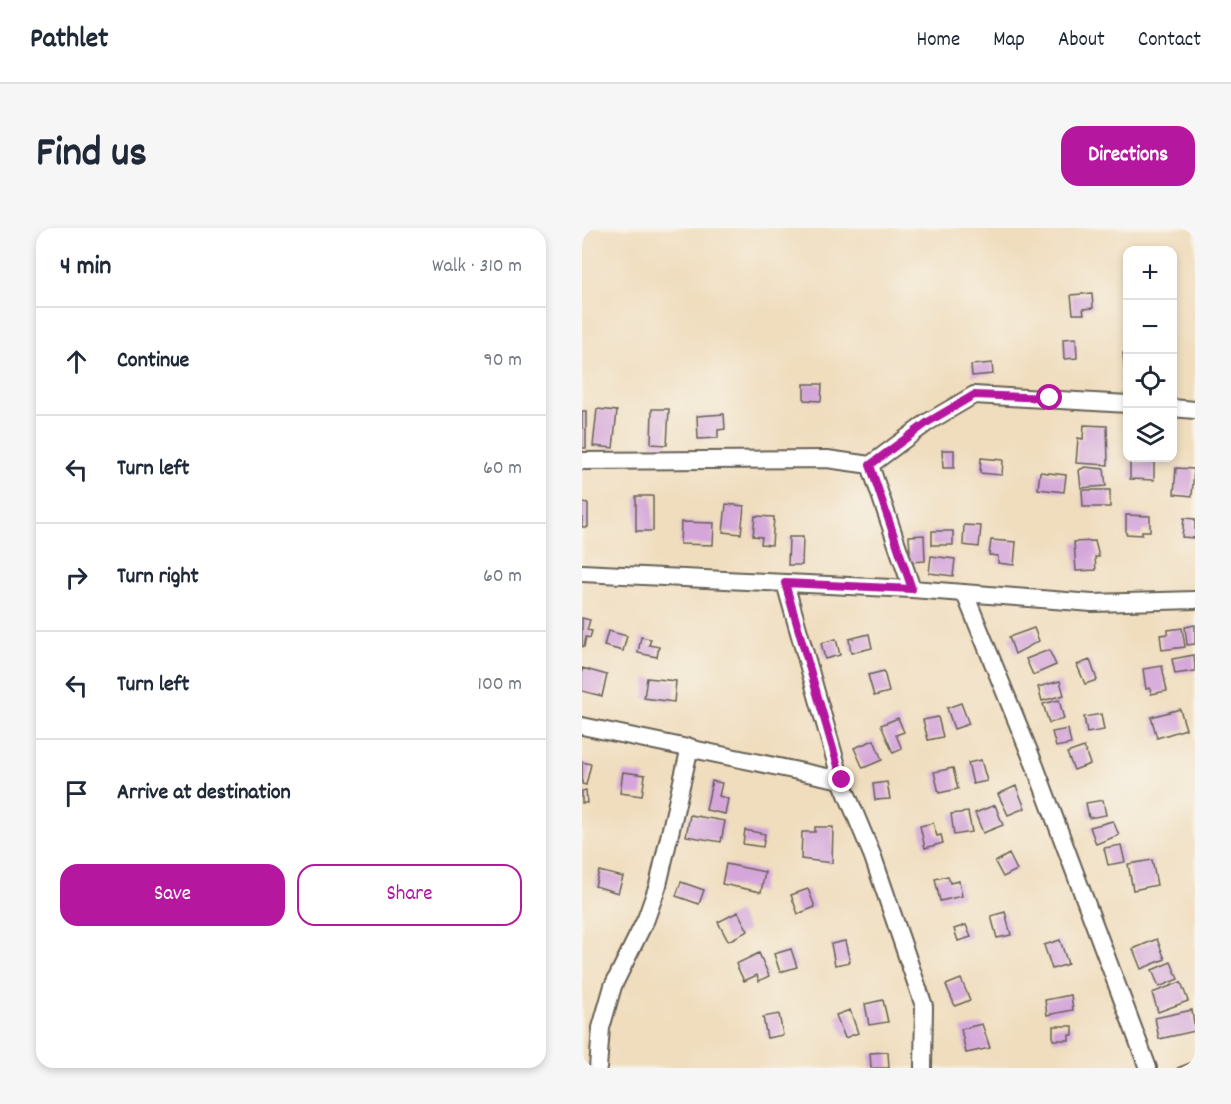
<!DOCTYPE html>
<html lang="en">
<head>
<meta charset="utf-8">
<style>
	:root { --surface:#fff; --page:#f6f6f7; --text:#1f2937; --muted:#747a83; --line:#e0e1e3; --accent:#b5179e }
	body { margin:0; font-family:Dekko,sans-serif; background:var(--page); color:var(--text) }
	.controls { position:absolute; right:18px; top:18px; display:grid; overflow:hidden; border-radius:12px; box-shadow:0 3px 9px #0003 }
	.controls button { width:54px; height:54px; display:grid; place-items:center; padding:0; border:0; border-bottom:2px solid var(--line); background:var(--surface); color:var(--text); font:30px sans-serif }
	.stop { position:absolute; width:18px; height:18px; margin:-14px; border:4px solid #b5179e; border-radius:50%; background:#fff }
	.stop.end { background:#b5179e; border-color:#fff; box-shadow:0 2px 6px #0008 }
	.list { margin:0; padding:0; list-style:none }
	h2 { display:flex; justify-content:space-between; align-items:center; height:78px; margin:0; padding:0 24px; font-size:26px }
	h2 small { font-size:20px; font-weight:400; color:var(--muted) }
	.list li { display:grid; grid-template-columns:39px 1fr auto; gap:18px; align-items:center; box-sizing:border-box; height:108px; padding:0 24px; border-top:2px solid var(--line) }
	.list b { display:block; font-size:22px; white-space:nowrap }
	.list em { font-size:20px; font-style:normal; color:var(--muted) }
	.actions { display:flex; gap:12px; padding:18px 24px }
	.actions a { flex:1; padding:14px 0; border:2px solid var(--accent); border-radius:18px; text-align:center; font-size:21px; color:var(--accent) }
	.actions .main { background:var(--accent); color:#fff }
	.icon { flex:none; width:33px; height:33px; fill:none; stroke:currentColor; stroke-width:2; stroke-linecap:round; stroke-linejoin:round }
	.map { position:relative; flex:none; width:613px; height:840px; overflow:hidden; border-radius:18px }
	header { display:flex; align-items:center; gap:36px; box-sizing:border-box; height:84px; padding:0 30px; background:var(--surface); border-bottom:2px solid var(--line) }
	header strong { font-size:28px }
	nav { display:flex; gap:33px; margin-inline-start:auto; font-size:21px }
	.intro { display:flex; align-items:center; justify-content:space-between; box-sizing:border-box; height:144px; padding:0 36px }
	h1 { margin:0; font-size:42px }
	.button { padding:15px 27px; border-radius:18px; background:var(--accent); color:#fff; font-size:21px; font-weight:700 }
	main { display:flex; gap:36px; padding:0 36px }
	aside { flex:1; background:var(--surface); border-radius:18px; box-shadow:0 3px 9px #0003 }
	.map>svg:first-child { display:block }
	.building { fill:#d4a6da }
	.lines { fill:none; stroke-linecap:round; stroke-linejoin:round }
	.street-casing { stroke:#666055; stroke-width:20 }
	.street { stroke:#fff; stroke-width:16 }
	.route { stroke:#b5179e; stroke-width:8 }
</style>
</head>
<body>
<header>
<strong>Pathlet</strong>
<nav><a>Home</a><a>Map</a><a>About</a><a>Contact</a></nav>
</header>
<div class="intro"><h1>Find us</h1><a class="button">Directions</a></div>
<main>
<aside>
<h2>4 min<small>Walk · 310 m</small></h2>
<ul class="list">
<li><svg class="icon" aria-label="ahead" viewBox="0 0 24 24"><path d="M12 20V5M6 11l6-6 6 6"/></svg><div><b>Continue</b></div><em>90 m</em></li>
<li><svg class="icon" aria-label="left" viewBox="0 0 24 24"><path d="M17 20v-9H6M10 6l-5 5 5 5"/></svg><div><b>Turn left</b></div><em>60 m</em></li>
<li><svg class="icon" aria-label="right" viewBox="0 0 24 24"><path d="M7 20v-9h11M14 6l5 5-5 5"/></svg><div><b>Turn right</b></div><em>60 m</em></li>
<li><svg class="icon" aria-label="left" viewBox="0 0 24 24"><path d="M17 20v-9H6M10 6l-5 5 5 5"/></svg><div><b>Turn left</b></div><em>100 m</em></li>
<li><svg class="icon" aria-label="arrive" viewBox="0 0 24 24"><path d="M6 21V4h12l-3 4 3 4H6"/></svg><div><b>Arrive at destination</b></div></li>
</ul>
<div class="actions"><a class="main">Save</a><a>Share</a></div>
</aside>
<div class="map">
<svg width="613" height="840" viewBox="0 0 613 840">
	<rect width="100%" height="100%" fill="#f7f3e8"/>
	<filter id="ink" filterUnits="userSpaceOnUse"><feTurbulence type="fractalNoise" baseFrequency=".0167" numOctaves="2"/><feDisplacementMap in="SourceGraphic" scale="12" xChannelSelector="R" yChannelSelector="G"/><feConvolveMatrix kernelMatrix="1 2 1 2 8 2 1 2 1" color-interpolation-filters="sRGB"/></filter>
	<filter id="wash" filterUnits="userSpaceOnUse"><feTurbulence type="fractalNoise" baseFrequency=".008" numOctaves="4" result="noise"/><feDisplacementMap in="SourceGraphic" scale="24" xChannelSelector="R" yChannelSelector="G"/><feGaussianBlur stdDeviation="1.35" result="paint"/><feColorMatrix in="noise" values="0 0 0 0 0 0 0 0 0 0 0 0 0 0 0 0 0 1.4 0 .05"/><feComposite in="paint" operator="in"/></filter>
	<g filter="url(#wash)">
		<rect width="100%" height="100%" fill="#f0ddbe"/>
		<g id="blocks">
			<path class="building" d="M510,65L511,80L501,81L502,86H491L489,67Z
				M494,110L495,130L482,131L481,111Z
				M541,125H546V157L544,158Z
				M410,135L411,146L390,148L389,137Z
				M222,156H240L239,173L222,172Z
				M15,181L35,183L31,220L11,218Z
				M70,181H87L85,217L69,216Z
				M0,183H4V220H0Z
				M142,186L143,201L136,202V210L116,211L115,188Z
				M502,197L525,198L526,237L494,235L496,210L501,211Z
				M360,222H372V240H361Z
				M399,230L421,232L420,247L398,245Z
				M548,234H572V252L548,251Z
				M503,239L522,241L524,258L499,260L497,242Z
				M594,240L612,241L610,268L592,266Z
				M458,244L484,247L482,264L456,261Z
				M500,262H528V279H501Z
				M54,268H71V303H54Z
				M0,275L6,276V299H0Z
				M144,276L162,278L159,306L141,304Z
				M544,287L568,288V303H560V307L544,306Z
				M173,288L192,289L190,317L179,316L180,309L171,308Z
				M602,290L613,291V310L600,309Z
				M99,294L132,295L131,317L98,316Z
				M382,297L399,298L397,319L381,317Z
				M350,303H371V317H350Z
				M342,307L343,333L325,334V325L328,324L327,308Z
				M207,309H221L220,337H206Z
				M409,312L434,314L432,337L416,335V328L407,327Z
				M513,313L517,329H513L514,342L494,343L492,314Z
				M349,328L373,331L371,348L347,345Z
				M0,390L8,392L5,402L10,403L8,410L4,409L2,419L0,418Z
				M613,397V416L605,417L603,399Z
				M452,400L457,413L433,426L427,409Z
				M600,400L603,419L580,422L578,407L586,406V402Z
				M26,403L45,408L41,423L22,418Z
				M287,406L290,420L269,425L267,411Z
				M59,409L69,411L67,417L77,419L75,429L56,425Z
				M254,411L258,427L243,431L239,415Z
				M467,422L474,437L451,447L444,431Z
				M612,427L613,443L593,446L590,431Z
				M508,432L515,452L503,456L495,437Z
				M580,438L585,463L569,466L568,460L564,461L561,441Z
				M0,440L25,447L20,468L0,463Z
				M302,443L307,464L292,468L286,447Z
				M65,450L94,453L92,474L62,470Z
				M478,453L482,467L460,473L456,459Z
				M477,472L482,491L467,495L461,476Z
				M379,475L387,496L372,501L365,480Z
				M598,481L604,501L575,510L569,489Z
				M519,486L522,502L505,505L502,489Z
				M356,489L361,509L346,512L341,492Z
				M316,490L322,504L314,507L320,521L311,525L299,497Z
				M486,501L489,516L474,519L470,504Z
				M292,512L300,532L281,540L272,520Z
				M502,519L508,536L492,542L485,525Z
				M399,532L405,553L391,556L386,535Z
				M0,534L9,536L4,557L0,556Z
				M371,540L376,561L357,565L352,544Z
				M41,544L63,547L60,568L38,565Z
				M130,553L140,555L137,568L146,571L143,586L124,582Z
				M305,554L308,571L293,572L291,556Z
				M434,558L443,580L426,587L416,566Z
				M4,562L5,575H0V563Z
				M521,572L524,587L507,590L504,575Z
				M413,577L421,597L401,605L393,585Z
				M386,584L390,604L372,607L369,586Z
				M108,587L143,593L139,614L104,608Z
				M531,593L537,607L514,616L508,599Z
				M351,595L355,608L359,607L361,615L343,620L338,598Z
				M233,599H251L250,635L219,631L220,604H233Z
				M163,602L183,606L181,619L161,616Z
				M539,617L543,634L526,637L522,620Z
				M427,626L435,642L421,649L413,634Z
				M570,632L575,657L551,662L546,636Z
				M144,636L183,644L179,664L140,656Z
				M17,643L41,649L36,665L13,658Z
				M366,648L368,655L377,653L380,668L358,673L353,651Z
				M99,654L122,662L117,676L94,668Z
				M226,661L233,679L216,686L209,667Z
				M156,684L166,703L146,713L136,694Z
				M423,684L429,707L415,710L409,688Z
				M384,697L389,709L376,713L372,701Z
				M575,711L583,731L559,741L551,721Z
				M478,712L486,736L470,741L462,717Z
				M263,713L268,734L253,737L249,716Z
				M209,721L215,739L198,744L192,726Z
				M177,725L187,748L177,753L175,747L162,753L154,736Z
				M589,734L596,751L577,759L570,742Z
				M379,751L388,772L373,778L364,757Z
				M599,754L606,773L576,784L570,765Z
				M489,767L491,782L465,787L463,772Z
				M301,772L306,794L287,797L283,776Z
				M268,782L276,805L263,810L254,787Z
				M610,782L613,803L577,811L573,790Z
				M197,786L201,807L185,810L181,789Z
				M400,796L408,820L384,825L379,801Z
				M471,798H491V807H487V812H471Z
				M306,824L307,840H289L288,825Z
				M613,833V840H595Z"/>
		</g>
	</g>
	<g filter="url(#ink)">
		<use href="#blocks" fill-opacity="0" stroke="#666055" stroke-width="1.5"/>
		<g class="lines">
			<g class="street-casing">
				<path id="street" d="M590,180L613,182
					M0,233L245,231L288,237
					M0,345L330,361L510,375L613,372
					M203,355L259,552L291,629L342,778L341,840
					M330,361L288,237L346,194L392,167L546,176
					M383,366L453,538L566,840
					M0,498L259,552
					M16,840L19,800L31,758L64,691L76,657L108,519"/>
			</g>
			<use href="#street" class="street"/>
		</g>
	</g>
	<g class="lines" filter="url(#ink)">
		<path class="route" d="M260,552L203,355L330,361L288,237L346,194L392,167L468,170"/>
	</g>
</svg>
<div class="controls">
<button>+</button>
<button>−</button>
<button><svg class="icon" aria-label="locate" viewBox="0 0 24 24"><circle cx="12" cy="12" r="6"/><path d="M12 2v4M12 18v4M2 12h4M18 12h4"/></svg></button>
<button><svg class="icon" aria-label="layers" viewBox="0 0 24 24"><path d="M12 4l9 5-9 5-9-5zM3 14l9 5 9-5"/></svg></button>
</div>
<div class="stop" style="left:468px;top:170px"></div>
<div class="stop end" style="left:260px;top:552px"></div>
</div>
</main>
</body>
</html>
